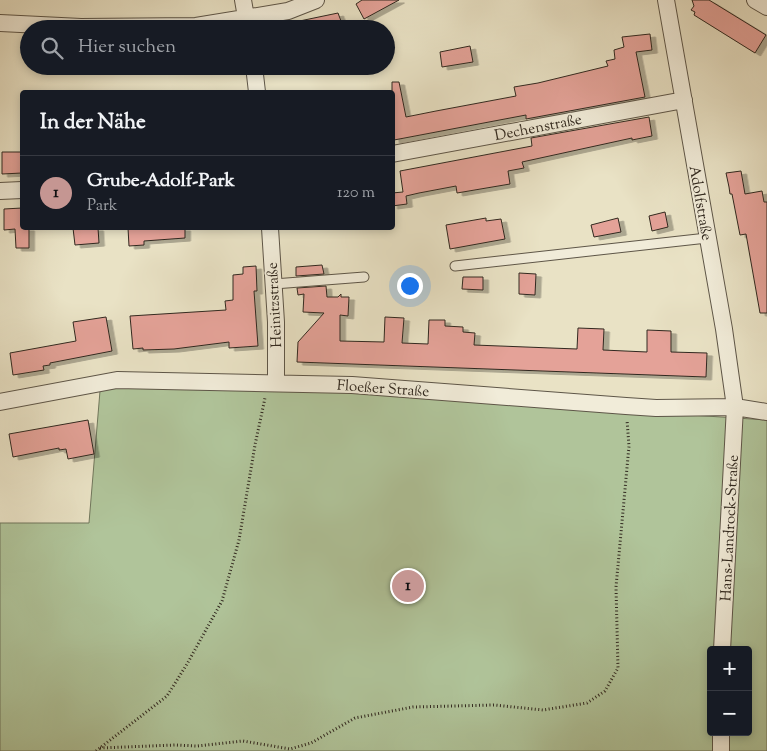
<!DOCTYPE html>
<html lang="de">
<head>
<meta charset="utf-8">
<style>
	:root { --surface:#171b24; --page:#242831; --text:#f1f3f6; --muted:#9ea1a6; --line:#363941; --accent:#c59692 }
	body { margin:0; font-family:"Sorts Mill Goudy",serif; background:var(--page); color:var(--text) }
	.controls { position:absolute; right:15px; bottom:15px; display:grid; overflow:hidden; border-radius:5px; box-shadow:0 2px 8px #0003 }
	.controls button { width:45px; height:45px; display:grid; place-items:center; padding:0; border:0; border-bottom:1px solid var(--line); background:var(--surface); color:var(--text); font:25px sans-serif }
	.you { position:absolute; left:409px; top:285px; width:18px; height:18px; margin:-12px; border:4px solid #fff; border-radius:50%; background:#1a73e8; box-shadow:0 0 0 8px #1a73e833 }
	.badge { display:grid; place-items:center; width:32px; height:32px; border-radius:50%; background:var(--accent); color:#111; font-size:16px; font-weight:700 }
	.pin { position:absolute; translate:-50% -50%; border:2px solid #fff; box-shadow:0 1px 5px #0006 }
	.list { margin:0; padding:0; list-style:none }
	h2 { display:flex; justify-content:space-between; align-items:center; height:65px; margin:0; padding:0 20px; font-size:21px }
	h2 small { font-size:16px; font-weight:400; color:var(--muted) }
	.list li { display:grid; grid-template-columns:32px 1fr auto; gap:15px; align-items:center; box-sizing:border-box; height:75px; padding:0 20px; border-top:1px solid var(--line) }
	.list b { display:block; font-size:19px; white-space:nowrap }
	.list p { margin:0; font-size:16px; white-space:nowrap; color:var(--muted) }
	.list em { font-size:16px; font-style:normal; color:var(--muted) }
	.icon { flex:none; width:28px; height:28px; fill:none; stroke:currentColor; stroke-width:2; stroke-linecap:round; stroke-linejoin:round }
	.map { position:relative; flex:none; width:767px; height:751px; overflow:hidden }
	.search { position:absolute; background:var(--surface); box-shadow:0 2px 8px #0003; left:20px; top:20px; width:375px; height:55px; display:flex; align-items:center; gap:12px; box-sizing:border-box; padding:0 18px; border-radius:28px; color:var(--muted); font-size:19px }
	.panel { position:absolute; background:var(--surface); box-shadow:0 2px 8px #0003; left:20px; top:90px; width:375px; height:140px; border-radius:5px }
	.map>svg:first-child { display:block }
	.green { fill:#b0c49a; stroke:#70765c; fill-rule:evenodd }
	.building { fill:#e4a298; stroke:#30281f; filter:url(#shadow) }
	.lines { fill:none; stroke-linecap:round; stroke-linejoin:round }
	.service-casing { stroke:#5e5648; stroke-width:11 }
	.minor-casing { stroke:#5e5648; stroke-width:18 }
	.path { stroke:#30281f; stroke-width:3; stroke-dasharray:1 2.5; stroke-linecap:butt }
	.service { stroke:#f1ecd9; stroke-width:9 }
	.minor { stroke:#f1ecd9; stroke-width:16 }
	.labels { text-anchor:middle; stroke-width:4; stroke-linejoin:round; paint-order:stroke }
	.street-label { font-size:15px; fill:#30281f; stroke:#f1ecd9 }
</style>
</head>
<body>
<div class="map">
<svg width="767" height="751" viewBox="0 0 767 751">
	<defs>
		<filter id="shadow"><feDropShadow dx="5.5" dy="3" stdDeviation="0" flood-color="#0004"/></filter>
	</defs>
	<rect width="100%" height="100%" fill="#e9e2c5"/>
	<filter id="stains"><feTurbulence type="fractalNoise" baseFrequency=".004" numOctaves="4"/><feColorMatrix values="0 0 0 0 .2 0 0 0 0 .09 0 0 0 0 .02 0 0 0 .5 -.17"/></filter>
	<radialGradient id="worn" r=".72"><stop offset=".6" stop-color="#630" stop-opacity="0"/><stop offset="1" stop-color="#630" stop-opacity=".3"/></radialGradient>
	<path class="green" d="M120,385L260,387L767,420V751H0V523H89L100,391ZM711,650H748V732H711Z"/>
	<path class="building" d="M362,0H399L364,19L356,4Z
		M692,0H709L766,35L755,53L694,15L695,12L691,10L694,6Z
		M338,13L344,29H291L290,23Z
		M650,34L652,50L636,52L645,97L526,119V115L394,140L392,131V82H399L406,117L436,111L516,96L514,87L538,83L608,66L606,61L615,59L614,50L624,47L622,37Z
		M470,46L473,62L442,67L440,52Z
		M649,117L652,136L632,140V138L522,162L524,168L508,171L510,184L457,193L456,186L419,193L406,196L407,204L392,206V193L403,192L400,171L532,146L531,138Z
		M2,152H22V173L2,174Z
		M741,171L745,194L762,191L764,202H767V313H760L746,234L740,235L732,194H730L729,187L726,173Z
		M22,208V228H29V248H16L15,229L4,230V209Z
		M665,212L668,227L652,231L649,216Z
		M486,218V221L501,219L505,239L450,249L446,225Z
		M618,218L621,232L594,237L591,225Z
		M73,228H98L99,243L75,245Z
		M128,228H185V238L144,241V245L129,246Z
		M322,265L324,274L296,276V267Z
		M256,266L257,291H254L258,346L229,348V342L174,349L143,350V348L133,349L130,316L226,310L225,301L233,300V275L243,274V267Z
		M519,273L536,274L535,295L519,294Z
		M463,277H483V290L462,289Z
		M326,286L327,297H338L341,294V297H349L348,316L340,315V341L384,342L385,317L404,318L402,343L428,344L429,320H445V326L463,327V332L475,333L474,345L577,349L578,328L604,329L603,350L647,352V330L671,331V352L707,353L706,377L297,362L298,342L324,313L303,312L304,294L298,295L297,288Z
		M106,317L112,351L50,363V365L43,366L44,370L13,375L10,353L76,341L73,322Z
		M88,420L94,454L68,459L66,449L59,450V448L13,457L9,434Z"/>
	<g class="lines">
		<g class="service-casing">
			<path id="service" d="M455,266L707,238
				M274,284L364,277"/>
		</g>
		<g class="minor-casing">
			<path id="minor" d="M243,0L248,29
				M666,0L724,329L735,407L722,650
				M755,0L767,7
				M0,23L81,27L196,26L288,11L316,0
				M254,66L257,92
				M392,154L684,100
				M0,191L22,190
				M270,228L276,322V383
				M0,402L117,380L352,385L626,406L656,408L735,407L767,412
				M721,751V732"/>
		</g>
		<path class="path" d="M100,748L175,745L197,746L243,741L290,749L311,743L355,718L413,707L494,705L543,710L587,703L605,691L618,668L616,587L629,446L627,420
			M96,751L167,696L187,664L222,601L239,540L255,445L265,398"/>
		<use href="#service" class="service"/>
		<use href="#minor" class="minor"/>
	</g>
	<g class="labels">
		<g class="street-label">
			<text transform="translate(538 127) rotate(-11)" y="5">Dechenstraße</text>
			<text transform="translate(701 203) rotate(80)" y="5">Adolfstraße</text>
			<text transform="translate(274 305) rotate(-93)" y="5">Heinitzstraße</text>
			<text transform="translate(383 388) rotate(4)" y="5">Floeßer Straße</text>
			<text transform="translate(729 528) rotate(-87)" y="5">Hans-Landrock-Straße</text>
		</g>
	</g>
	<rect width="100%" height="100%" filter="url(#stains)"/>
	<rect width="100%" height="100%" fill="url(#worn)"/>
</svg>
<div class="controls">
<button>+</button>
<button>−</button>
</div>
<div class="you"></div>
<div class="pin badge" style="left:408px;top:586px">1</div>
<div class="search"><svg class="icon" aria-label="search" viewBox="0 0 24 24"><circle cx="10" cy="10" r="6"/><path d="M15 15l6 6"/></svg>Hier suchen</div>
<section class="panel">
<h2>In der Nähe<small></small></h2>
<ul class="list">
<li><span class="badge">1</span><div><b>Grube-Adolf-Park</b><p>Park</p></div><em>120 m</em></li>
</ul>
</section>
</div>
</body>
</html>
